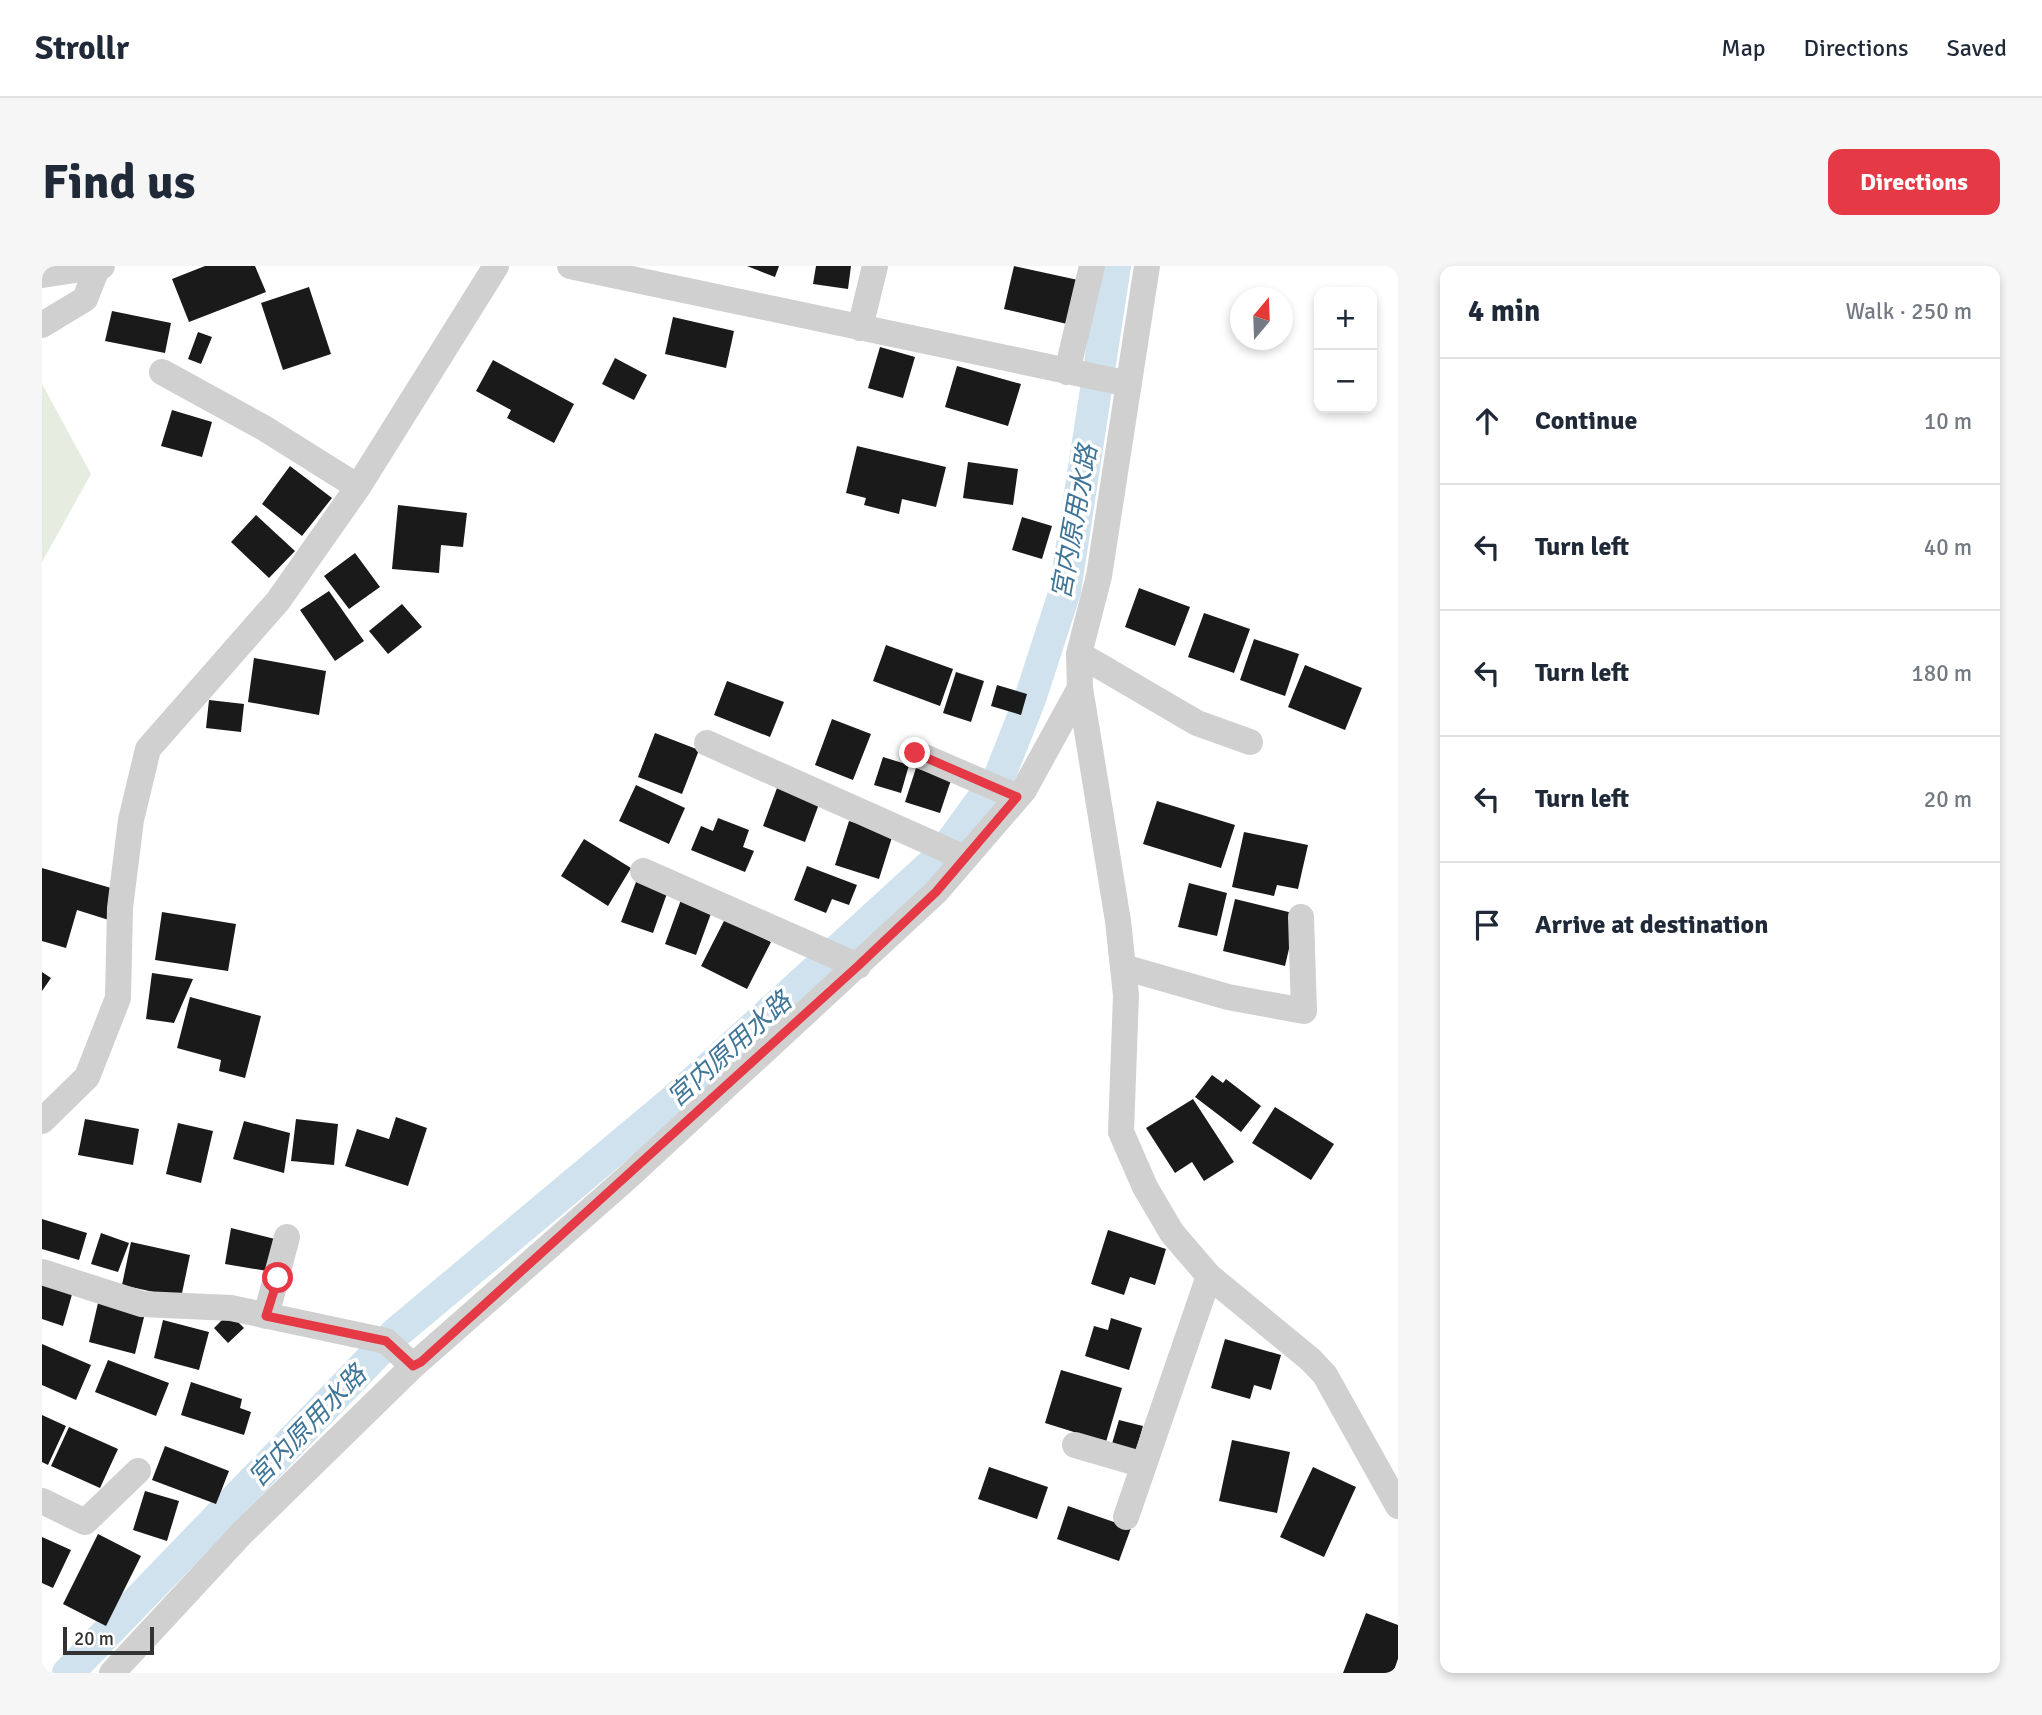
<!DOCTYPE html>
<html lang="en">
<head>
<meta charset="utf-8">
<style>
	:root { --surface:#fff; --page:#f6f6f7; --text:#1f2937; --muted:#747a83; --line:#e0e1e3; --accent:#e63946 }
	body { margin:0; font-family:Signika,"Noto Sans JP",sans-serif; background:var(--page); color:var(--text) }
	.controls { position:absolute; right:21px; top:21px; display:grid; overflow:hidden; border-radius:14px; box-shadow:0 4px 10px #0003 }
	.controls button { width:63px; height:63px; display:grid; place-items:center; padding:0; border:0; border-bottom:2px solid var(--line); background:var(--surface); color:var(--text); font:35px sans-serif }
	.compass { position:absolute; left:1188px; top:21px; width:63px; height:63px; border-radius:50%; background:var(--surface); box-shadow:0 4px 10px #0003; rotate:19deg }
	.scale { position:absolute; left:21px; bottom:18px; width:91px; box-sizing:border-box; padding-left:7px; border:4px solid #333; border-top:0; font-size:19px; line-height:24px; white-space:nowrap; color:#333; -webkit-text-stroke:5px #fff; paint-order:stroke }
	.stop { position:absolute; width:21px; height:21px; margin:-16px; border:5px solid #e63946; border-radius:50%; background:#fff }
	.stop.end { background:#e63946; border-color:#fff; box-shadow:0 2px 7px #0008 }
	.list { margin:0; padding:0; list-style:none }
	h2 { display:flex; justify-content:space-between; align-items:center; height:91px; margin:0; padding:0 28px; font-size:30px }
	h2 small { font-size:23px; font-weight:400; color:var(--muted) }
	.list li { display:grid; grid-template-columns:46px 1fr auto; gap:21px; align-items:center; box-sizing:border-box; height:126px; padding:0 28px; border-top:2px solid var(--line) }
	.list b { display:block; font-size:26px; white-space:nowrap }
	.list em { font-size:23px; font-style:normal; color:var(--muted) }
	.icon { flex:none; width:38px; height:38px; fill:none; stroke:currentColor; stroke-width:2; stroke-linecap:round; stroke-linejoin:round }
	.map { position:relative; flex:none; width:1356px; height:1407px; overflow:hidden; border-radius:14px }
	header { display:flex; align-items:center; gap:42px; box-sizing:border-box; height:98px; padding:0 35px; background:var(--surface); border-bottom:2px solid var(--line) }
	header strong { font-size:33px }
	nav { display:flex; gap:38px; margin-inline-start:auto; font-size:24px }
	.intro { display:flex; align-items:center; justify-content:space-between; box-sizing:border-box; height:168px; padding:0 42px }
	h1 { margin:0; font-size:49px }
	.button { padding:18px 32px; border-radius:14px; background:var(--accent); color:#fff; font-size:24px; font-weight:700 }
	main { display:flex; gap:42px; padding:0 42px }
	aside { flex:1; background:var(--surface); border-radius:14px; box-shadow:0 4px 10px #0003 }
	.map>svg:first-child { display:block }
	.green { fill:#e6ecdf }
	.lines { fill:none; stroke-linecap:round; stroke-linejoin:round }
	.canal { stroke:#cfe2ee; stroke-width:32 }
	.building { fill:#1a1a1a }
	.street { stroke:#d0d0d0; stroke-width:26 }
	.route { stroke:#e63946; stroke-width:9 }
	.labels { text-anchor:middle; stroke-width:7; stroke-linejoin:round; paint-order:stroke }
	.water-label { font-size:26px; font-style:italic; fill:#3f7597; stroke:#fff }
</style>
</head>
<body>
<header>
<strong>Strollr</strong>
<nav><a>Map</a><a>Directions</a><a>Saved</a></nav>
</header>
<div class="intro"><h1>Find us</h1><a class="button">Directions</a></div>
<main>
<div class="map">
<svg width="1356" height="1407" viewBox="0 0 1356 1407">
	<rect width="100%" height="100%" fill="#fff"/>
	<path class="green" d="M0,118L49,208L0,296Z"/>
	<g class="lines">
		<path class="canal" d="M26,1407L354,1067L631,835L900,589L958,509L988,433L1023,325L1073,0"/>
	</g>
	<path class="building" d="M163,0H213L224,26L147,56L130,13Z
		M705,0H737L733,11Z
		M774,0H809L806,23L771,18Z
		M972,0L1036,14L1025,58L962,43Z
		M267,21L289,88L241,104L219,37Z
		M70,45L129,57L123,87L63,75Z
		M631,51L692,65L684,102L623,88Z
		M156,66L170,71L159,98L146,93Z
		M838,81L873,91L861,132L826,122Z
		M573,92L605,109L592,134L560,118Z
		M451,94L532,138L512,177L465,152L469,144L434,125Z
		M915,100L979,118L966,160L903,141Z
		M130,144L170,156L160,191L119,180Z
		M815,180L904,201L894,241L860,233L857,248L822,239L824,232L804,227Z
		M926,196L976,203L971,239L921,232Z
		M248,200L290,232L260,270L220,238Z
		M356,239L425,247L421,281L399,279L397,307L350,303Z
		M214,249L253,285L227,312L189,276Z
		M980,251L1010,260L1000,293L970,284Z
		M313,287L338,321L307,343L282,310Z
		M1097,322L1148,341L1133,380L1083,361Z
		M287,325L322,375L293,395L258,344Z
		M360,338L380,361L346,388L327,365Z
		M1162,347L1208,363L1192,407L1146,391Z
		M1212,373L1257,388L1243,430L1198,414Z
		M844,379L911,403L898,440L831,415Z
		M212,392L284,405L277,449L206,436Z
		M1263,399L1320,422L1303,464L1246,441Z
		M914,406L942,415L929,456L901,447Z
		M685,415L742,436L728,471L672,449Z
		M955,419L985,428L979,449L949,440Z
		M167,434L202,438L199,466L164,462Z
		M790,453L829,468L811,514L773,499Z
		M613,467L657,484L640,528L596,511Z
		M841,491L867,499L859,527L832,519Z
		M874,502L909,514L898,547L863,536Z
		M594,519L643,542L627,578L577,555Z
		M735,522L777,538L763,576L721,560Z
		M1115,535L1193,559L1179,602L1101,578Z
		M676,552L707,564L701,581L712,585L703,606L649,584L659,560L671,565Z
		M807,555L851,568L837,613L793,599Z
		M1202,566L1266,579L1256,623L1235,619L1232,630L1190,621Z
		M542,573L589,602L566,640L519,610Z
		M765,600L815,619L807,639L790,633L784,647L752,634Z
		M0,602L76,624L70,655L35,644L24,682L0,675Z
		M597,608L628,619L611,667L579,656Z
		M1147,617L1185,627L1175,670L1136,661Z
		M640,631L671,642L654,689L623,678Z
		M1193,633L1255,648L1243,700L1181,685Z
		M120,646L194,658L186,705L113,694Z
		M683,653L729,676L705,723L659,700Z
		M0,706L9,712L0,725Z
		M110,707L151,713L132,757L104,753Z
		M148,731L219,750L203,812L177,805L179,794L135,782Z
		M1170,809L1181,817L1184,813L1219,840L1199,866L1153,831Z
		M1151,833L1192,896L1162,915L1150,896L1133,907L1104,862Z
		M1233,841L1292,878L1269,914L1210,877Z
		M354,851L385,862L366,920L303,900L315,863L347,873Z
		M43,853L97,863L91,899L36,889Z
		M254,853L296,858L292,899L249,895Z
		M202,855L248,867L242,907L191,893Z
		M136,857L171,865L159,917L124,908Z
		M0,953L45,967L37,994L0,983Z
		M189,962L237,974L231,1006L183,998Z
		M1066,964L1124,983L1113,1019L1088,1011L1082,1029L1049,1018Z
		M59,967L87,977L76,1006L49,998Z
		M89,976L148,989L139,1032L80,1019Z
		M0,1016L31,1025L21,1060L0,1053Z
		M56,1037L103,1047L93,1088L47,1076Z
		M187,1047L202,1062L186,1077L172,1062Z
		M1069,1052L1100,1062L1087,1104L1043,1090L1052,1060L1066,1064Z
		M121,1054L167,1066L157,1104L112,1092Z
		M1183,1073L1239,1089L1229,1124L1212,1119L1208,1133L1169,1122Z
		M0,1078L49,1099L34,1134L0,1119Z
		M66,1094L127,1117L114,1150L53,1126Z
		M1019,1104L1080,1122L1064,1176L1003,1157Z
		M149,1116L200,1133L198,1142L209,1146L202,1169L139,1149Z
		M0,1149L24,1160L6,1199L0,1196Z
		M1077,1154L1101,1160L1093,1188L1069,1181Z
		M27,1161L76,1183L58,1222L9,1200Z
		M1190,1174L1248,1186L1235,1247L1177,1235Z
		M123,1180L187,1205L174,1238L110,1214Z
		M947,1201L1006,1221L995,1253L936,1233Z
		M1271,1201L1314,1221L1282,1291L1238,1271Z
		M103,1225L137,1235L125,1275L91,1264Z
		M1026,1240L1089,1262L1077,1295L1015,1273Z
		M56,1268L99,1290L64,1360L21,1338Z
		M0,1271L29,1284L11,1322L0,1317Z
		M1324,1347L1356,1359V1393L1351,1407H1301Z"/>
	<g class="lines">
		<path class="street" d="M528,0L1087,118
			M0,9L60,0
			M0,59L43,33L56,0
			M818,62L833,0
			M120,106L222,162L316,221
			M1025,106L1050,0
			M1037,388L1155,457L1208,476
			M1038,422L1076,655L1084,729L1079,866L1103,921L1130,967L1167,1010L1269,1094L1283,1109L1356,1240
			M665,477L923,592
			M873,487L975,531
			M601,605L816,700
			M1081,701L1186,731L1262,745L1259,651
			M0,855L45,811L76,732L78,642L89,554L106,483L236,335L316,221L454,0
			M0,1006L100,1038L189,1042L344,1075L371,1100
			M224,1050L245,971
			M1033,1179L1102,1199
			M0,1235L43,1256L96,1205
			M1084,1251L1167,1010
			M70,1407L200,1267L371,1100L586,911L894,626L982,524L1038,422L1037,388L1057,310L1105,0"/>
	</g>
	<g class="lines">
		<path class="route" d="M236,1012L224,1050L344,1075L371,1100L379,1096L816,700L894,626L975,531L873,487"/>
	</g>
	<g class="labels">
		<g class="water-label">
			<text transform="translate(1032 256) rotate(-80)" y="9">宮内原用水路</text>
			<text transform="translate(687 783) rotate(-42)" y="9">宮内原用水路</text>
			<text transform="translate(265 1160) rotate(-46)" y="9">宮内原用水路</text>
		</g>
	</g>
</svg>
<div class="controls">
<button>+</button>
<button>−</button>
</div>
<svg class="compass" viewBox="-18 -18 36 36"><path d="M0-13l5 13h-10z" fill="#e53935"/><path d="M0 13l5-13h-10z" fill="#747a83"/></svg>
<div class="scale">20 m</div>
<div class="stop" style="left:236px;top:1012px"></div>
<div class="stop end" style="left:873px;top:487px"></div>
</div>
<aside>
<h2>4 min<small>Walk · 250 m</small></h2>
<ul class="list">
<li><svg class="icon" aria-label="ahead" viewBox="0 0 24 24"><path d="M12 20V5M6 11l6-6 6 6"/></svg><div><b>Continue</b></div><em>10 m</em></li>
<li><svg class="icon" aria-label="left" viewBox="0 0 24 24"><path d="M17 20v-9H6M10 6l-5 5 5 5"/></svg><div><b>Turn left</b></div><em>40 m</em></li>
<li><svg class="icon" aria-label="left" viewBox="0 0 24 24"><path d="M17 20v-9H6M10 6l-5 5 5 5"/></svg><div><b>Turn left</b></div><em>180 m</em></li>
<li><svg class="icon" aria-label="left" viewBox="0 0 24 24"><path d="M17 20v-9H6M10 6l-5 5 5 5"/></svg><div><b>Turn left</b></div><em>20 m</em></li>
<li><svg class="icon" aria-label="arrive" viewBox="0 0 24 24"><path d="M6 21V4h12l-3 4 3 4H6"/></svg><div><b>Arrive at destination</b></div></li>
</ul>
</aside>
</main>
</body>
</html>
